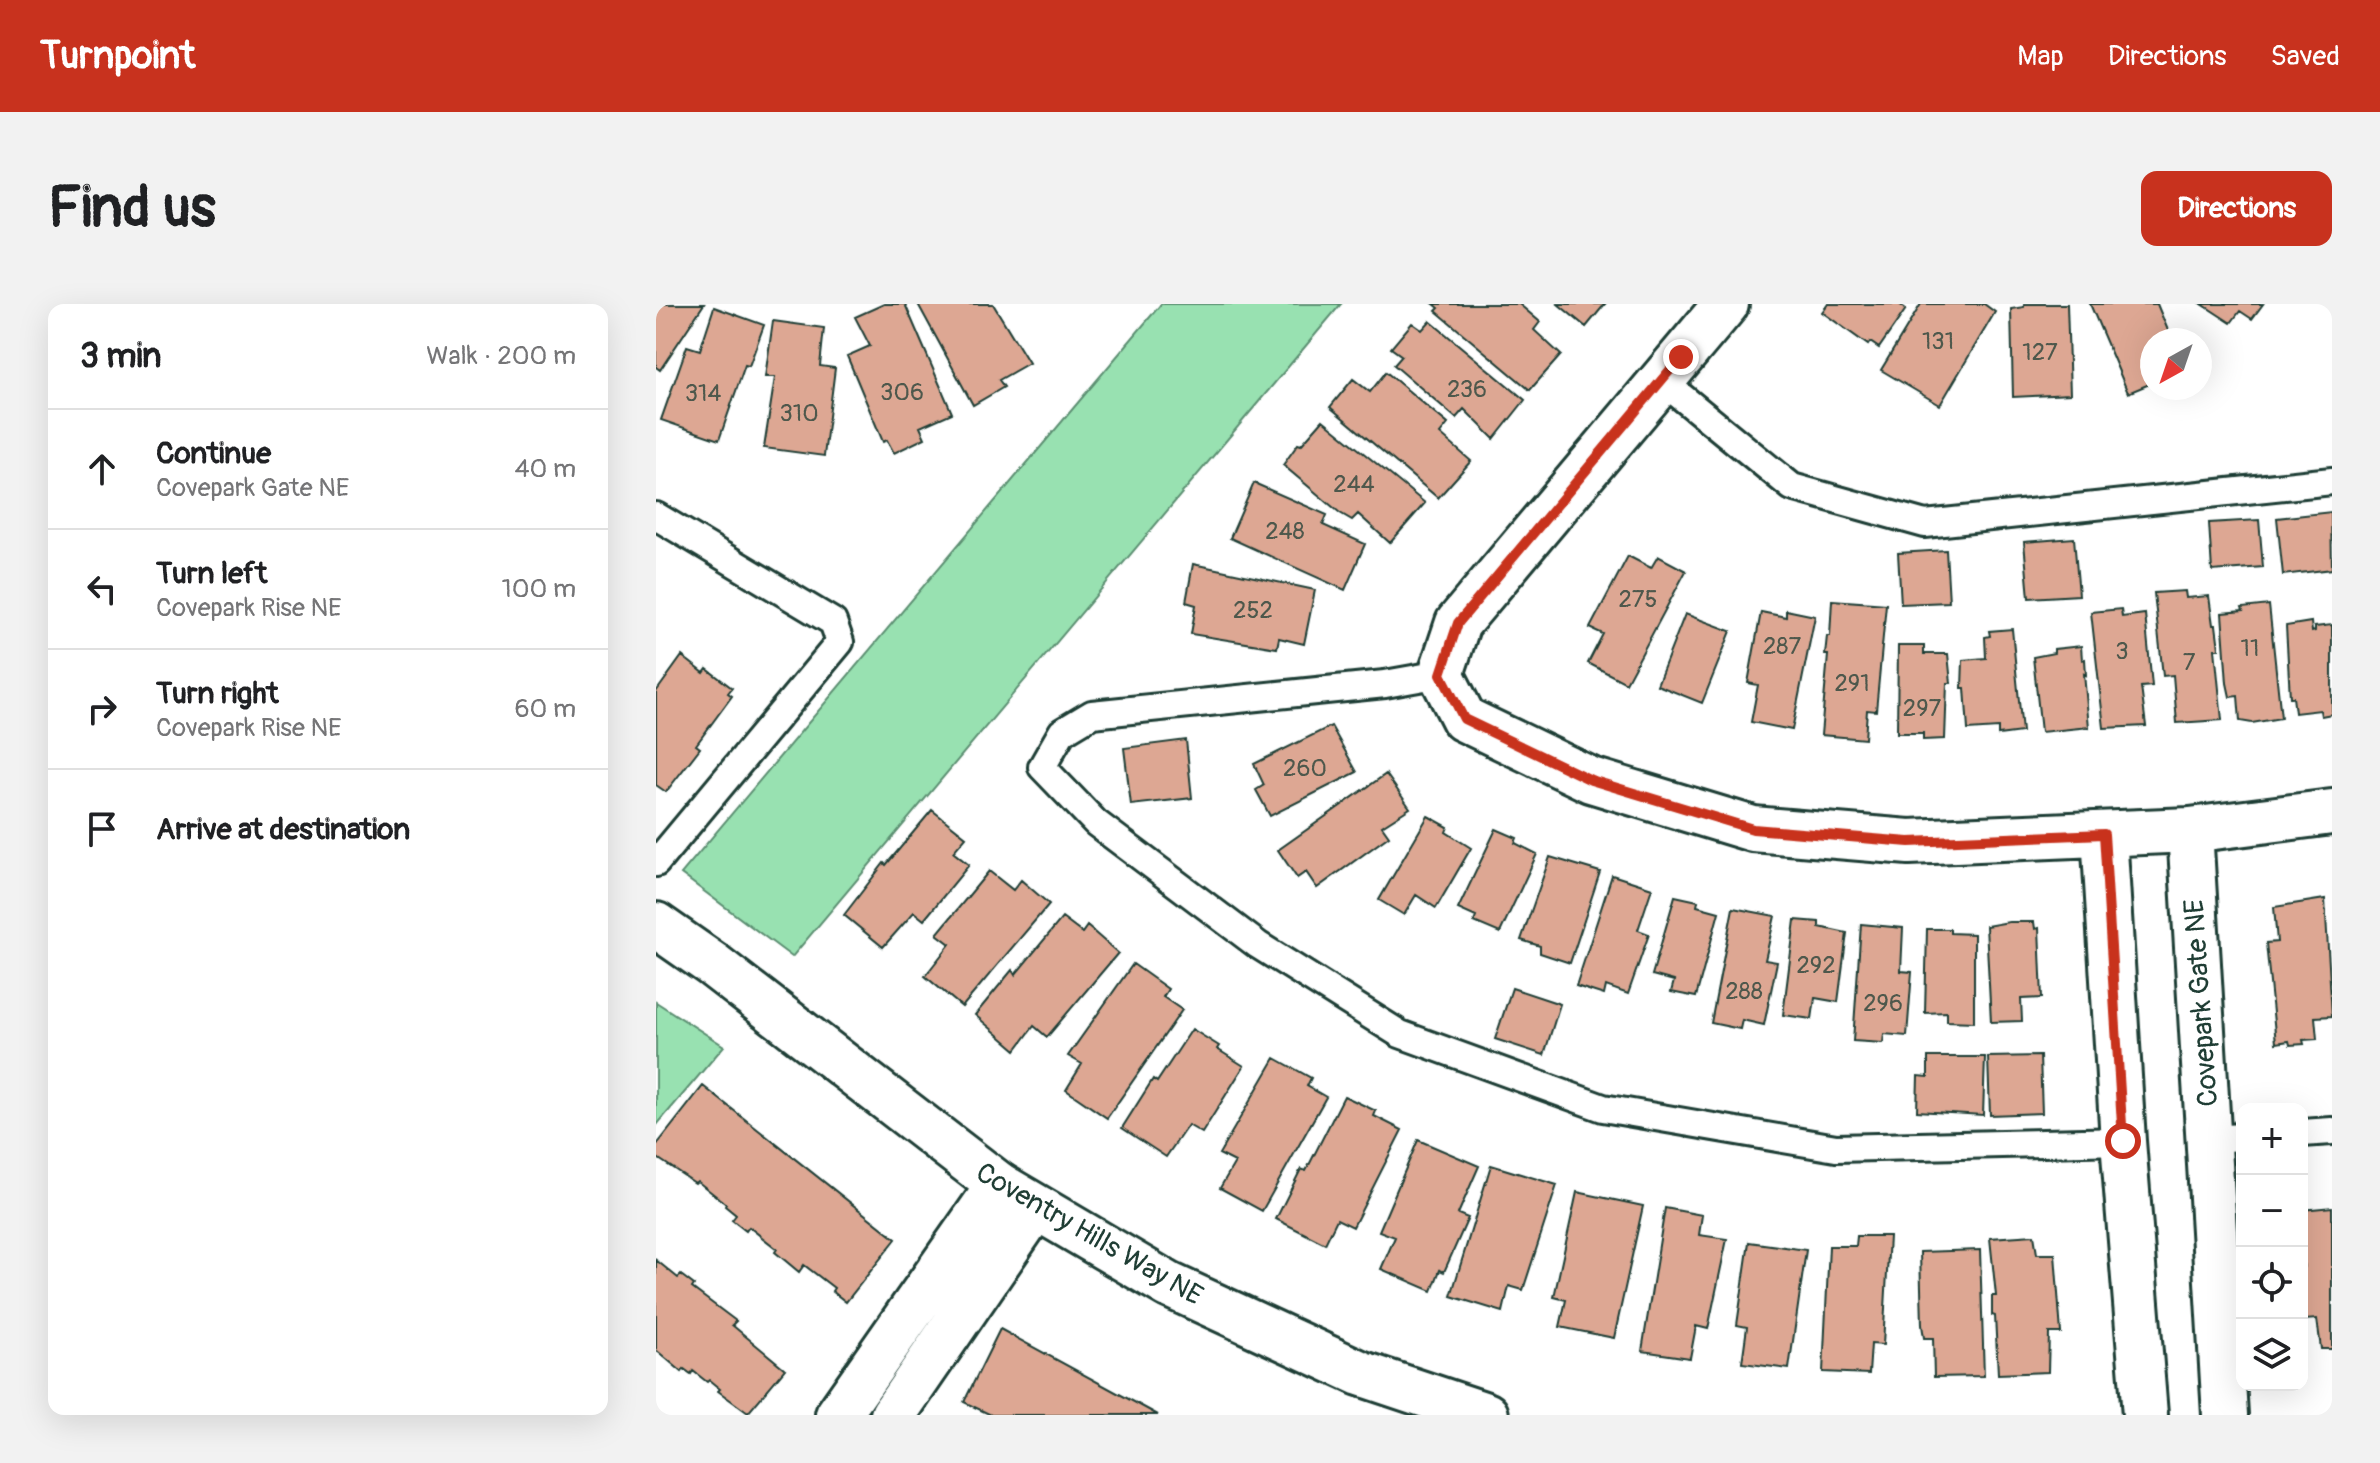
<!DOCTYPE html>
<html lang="en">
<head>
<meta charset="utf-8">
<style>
	:root { --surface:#fff; --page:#f2f2f2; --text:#202124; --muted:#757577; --line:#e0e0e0; --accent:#c8321e }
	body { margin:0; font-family:Pangolin,sans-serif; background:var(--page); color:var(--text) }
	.controls { position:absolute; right:24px; bottom:24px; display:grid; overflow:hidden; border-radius:16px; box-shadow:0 8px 32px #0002 }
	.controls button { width:72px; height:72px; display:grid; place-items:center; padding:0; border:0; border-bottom:2px solid var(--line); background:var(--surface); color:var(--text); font:40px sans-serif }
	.compass { position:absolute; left:1484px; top:24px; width:72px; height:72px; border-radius:50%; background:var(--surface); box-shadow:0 8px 32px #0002; rotate:220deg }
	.stop { position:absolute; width:24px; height:24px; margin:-18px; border:6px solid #c8321e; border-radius:50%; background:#fff }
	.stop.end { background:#c8321e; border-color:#fff; box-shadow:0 2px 8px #0008 }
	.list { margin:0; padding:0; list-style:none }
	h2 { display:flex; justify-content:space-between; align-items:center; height:104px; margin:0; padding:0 32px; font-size:34px }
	h2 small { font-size:26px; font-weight:400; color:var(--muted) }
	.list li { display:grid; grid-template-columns:52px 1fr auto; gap:24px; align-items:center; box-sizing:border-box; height:120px; padding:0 32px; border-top:2px solid var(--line) }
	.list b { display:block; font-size:30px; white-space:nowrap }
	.list p { margin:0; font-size:26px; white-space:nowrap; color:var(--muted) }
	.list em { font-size:26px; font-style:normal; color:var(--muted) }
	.icon { flex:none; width:44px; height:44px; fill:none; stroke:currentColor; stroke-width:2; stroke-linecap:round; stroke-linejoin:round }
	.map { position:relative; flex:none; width:1676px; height:1111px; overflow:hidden; border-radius:16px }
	header { display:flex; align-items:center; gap:48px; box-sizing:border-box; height:112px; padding:0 40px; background:var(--accent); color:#fff }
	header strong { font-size:38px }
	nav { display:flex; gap:44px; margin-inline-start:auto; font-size:28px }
	.intro { display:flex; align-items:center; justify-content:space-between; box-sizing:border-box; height:192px; padding:0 48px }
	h1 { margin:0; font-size:56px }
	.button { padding:20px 36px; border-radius:16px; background:var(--accent); color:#fff; font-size:28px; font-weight:700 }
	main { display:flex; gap:48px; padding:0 48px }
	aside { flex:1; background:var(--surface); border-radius:16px; box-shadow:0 8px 32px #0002 }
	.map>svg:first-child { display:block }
	.green { fill:#98e1b1; stroke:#5c8f72; stroke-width:2 }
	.building { fill:#dda793; stroke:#1f3d34; stroke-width:2 }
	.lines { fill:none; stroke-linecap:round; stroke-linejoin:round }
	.lane-casing { stroke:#1f3d34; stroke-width:32 }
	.street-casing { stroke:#1f3d34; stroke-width:50 }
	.secondary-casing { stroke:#1f3d34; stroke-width:50 }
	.lane { stroke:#fff; stroke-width:26 }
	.street { stroke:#fff; stroke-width:44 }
	.secondary { stroke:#fff; stroke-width:44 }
	.route { stroke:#c8321e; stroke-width:10 }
	.labels { text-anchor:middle; stroke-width:6; stroke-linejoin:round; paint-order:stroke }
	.number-label { font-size:24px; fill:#4e584c }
	.street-label { font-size:28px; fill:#1f3d34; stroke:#fff }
</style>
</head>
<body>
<header>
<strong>Turnpoint</strong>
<nav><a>Map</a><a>Directions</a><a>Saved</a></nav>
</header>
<div class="intro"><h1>Find us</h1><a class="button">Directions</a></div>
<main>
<aside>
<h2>3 min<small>Walk · 200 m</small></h2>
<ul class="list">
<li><svg class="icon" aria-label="ahead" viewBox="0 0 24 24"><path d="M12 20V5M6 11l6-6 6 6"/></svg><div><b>Continue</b><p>Covepark Gate NE</p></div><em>40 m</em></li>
<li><svg class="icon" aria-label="left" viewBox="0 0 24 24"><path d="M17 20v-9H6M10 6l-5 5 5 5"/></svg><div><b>Turn left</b><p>Covepark Rise NE</p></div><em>100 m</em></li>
<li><svg class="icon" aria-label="right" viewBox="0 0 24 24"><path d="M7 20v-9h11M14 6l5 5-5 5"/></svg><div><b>Turn right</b><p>Covepark Rise NE</p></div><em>60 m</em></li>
<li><svg class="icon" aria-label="arrive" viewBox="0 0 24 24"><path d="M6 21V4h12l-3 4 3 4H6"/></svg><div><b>Arrive at destination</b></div></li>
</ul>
</aside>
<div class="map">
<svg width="1676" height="1111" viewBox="0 0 1676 1111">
	<rect width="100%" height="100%" fill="#fff"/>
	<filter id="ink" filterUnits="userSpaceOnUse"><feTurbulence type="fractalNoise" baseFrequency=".0125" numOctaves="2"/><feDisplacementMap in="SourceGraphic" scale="16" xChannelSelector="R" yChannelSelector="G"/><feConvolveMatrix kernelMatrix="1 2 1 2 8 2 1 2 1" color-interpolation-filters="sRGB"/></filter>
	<g filter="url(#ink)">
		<path class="green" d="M505,0H685L136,653L25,570Z
			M0,698L68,742L0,822Z"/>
		<path class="building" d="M0,0H48L4,66L0,63Z
			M228,0H249L296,109L264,123L269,134L238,149L231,136L227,138L191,52L214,42L199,13Z
			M262,0H337L373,59L343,76L348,83L317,101Z
			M778,0H863L884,18L878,26L905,51L874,86L780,7L783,4Z
			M902,0H949L930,23Z
			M1172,0H1243L1250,5L1223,44L1214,38L1212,41L1166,8Z
			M1265,0H1328L1339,8L1284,101L1225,66Z
			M1368,0H1411L1414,90L1357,93L1355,5L1368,3Z
			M1434,0H1501L1516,36H1496V79L1472,89Z
			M1546,0H1607L1596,15L1584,7L1575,19Z
			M58,3L108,21L93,62L89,61L63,136L5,116L31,42L44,46Z
			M117,17L168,24L164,62L179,64L168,152L108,144L119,73H109Z
			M774,17L869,96L838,135L808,105L800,114L738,61L746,52L735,44L756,19L766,26Z
			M730,68L792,120L784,130L815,157L782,194L674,103L697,75L714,88Z
			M667,116L769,199L734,239L702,210L696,216L684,209L627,161L642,140L645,141Z
			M598,179L671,211L667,221L709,240L689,286L574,234Z
			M1675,208L1676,265L1627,271L1621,214Z
			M1603,216L1607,263L1556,267L1553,219Z
			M1418,234L1423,291L1373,294L1368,238Z
			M1290,246L1293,298L1245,300L1242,249Z
			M972,252L995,264L1002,252L1030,267L970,379L932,359L947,330L934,324Z
			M537,260L659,286L648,340L623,334L621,344L535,330L540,301L530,298Z
			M1529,287L1530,294L1553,292L1557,321H1560L1563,345H1559L1566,416L1521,419L1517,371L1507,372L1498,289Z
			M1176,296L1230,300L1220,407L1211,406L1209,435L1165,431L1172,351H1169L1171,332H1174Z
			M1613,301L1625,414L1596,419L1584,417L1582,392L1574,393L1571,379L1566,309L1587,307L1586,304Z
			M1465,305L1466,313L1489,310L1496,382L1485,383L1490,422L1448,424L1435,308Z
			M1130,306L1159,312L1136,426L1095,418L1102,381L1092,379L1105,308L1130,313Z
			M1029,310L1075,327L1046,399L1001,381Z
			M1655,318L1656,328L1659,327V323L1676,321V410L1665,412L1664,406L1639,409L1637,393H1634L1630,322Z
			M1356,325L1366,428L1342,431V424L1312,426L1309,384H1306L1307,356L1330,354L1329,333L1334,332L1333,327Z
			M1242,342H1268V350H1292L1295,379H1291L1289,435L1267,436V429H1241Z
			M1425,342L1426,356L1429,355L1430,371L1428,370L1433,423L1385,428L1377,353L1398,349V345Z
			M26,352L48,369L51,365L76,384L72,389L76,392L40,441L44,444L10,488L0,481V388Z
			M675,422L701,468L614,512L600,486L608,481L598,460Z
			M530,436L536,494L475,501L468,444Z
			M730,470L754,504L726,522L733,532L661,584L650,568L641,574L622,546Z
			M276,506L310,533L297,548L313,561L268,616L258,608L227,643L188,611L228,559L230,561Z
			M772,512L792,523L790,528L815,544L780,604L760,591L748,611L723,596Z
			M840,525L861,534L859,539L881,550L844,629L818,618L820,613L802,605Z
			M894,553L944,568L914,659L884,649V642L865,636Z
			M333,567L357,586L365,576L393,600L306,703L269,672L294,640L281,630Z
			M956,571L996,584L982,626L993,630L972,690L950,682L948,691L920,682Z
			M1019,592L1042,597L1041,602L1063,608L1040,693L1015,688L1018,677L996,671Z
			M1669,595L1676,712L1659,713L1661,735L1647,736L1648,740L1634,741L1633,737L1620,739L1610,639L1621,638L1618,603Z
			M1077,604L1119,612L1109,656L1121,658L1108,721L1086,716L1084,725L1055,719Z
			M406,614L426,629L431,622L462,649L391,733L378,722L360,746L319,711L356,666L359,671Z
			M1139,616L1163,618V623L1191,629L1182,698L1159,694L1156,715L1127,711Z
			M1353,618H1378L1379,625L1383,624L1386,694L1365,695L1366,717L1335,718L1330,622Z
			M1205,620L1247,624L1245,667L1256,668L1251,732L1228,730L1227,739L1197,737Z
			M1271,625H1294V629L1318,630V718L1291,717V708L1269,709Z
			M477,660L512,685L507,693L526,706L451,814L410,786L426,760L412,752Z
			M856,684L904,700L888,751L839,735Z
			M536,725L563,742L561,745L588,762L546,829L532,821L510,853L466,824L497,775L501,778Z
			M1384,752L1386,809L1334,811L1332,753Z
			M1272,753H1329L1327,811L1261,807L1262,772L1272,773Z
			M619,754L655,774L651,782L670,793L606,907L564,884L579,858L563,850Z
			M47,782L240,935L190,998L176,987L178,984L148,961L143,968L119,948L121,945L93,923L90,927L76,916L80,911L69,902L70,900L41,877L39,879L0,853V842Z
			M688,792L720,807L718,812L746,826L697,923L681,915L669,940L620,915L645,865L650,867Z
			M762,836L823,862L802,910L812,914L788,968L784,966L776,987L725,965L739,933L723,927Z
			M835,861L901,881L867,986L853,982L847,1008L795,992Z
			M921,888L987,902L958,1034L904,1023L910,996L898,993Z
			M1676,903V1045H1665L1661,1015L1649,1016L1646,906Z
			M1009,904L1046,911L1043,931L1071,935L1052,1025L1040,1022L1034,1054L986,1047Z
			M1378,931L1381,950H1399L1405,1029H1393L1392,1068L1342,1070L1339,1012L1336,1011V992H1340L1334,934Z
			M1201,932H1233L1227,1041L1215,1040L1213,1070L1167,1068L1173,942H1200Z
			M1093,938L1150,946L1133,1065L1086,1059L1091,1023L1081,1021Z
			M1324,946L1328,1072L1278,1073L1277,1034H1268L1266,1021L1264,948Z
			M0,956L22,974L25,971L38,981L36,984L80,1017L76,1021L129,1065L92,1109L62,1087L64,1085L53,1076L51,1078L37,1067L35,1070L28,1065L26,1068L0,1046Z
			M344,1025L502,1111H335L308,1098Z"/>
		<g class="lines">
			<g class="lane-casing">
				<path id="lane" d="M1005,76L1136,183L1269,220L1676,177
					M0,212L177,318L184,338L0,559
					M785,370L729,380L436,410L406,428L386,463L440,519L602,641L744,730L947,804L1180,844L1467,837
					M1646,829L1676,827
					M1553,835L1586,833"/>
			</g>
			<g class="street-casing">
				<path id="street" d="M1070,0L802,319L785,370L808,415L935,476L1097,525L1253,538L1534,526L1676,508
					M1534,526L1569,1111
					M1448,530L1467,837L1489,1111
					M182,1111L343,881
					M237,1111L379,904"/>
			</g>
			<g class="secondary-casing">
				<path id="secondary" d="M0,621L56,660L343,881L513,981L704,1069L830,1111"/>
			</g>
			<use href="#lane" class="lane"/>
			<use href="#street" class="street"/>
			<use href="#secondary" class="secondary"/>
		</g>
	</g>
	<g class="lines" filter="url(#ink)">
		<path class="route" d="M1025,53L802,319L785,370L808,415L935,476L1097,525L1253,538L1448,530L1467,837"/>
	</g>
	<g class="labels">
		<g class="number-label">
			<text x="1282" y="45">131</text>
			<text x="1384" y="56">127</text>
			<text x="811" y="93">236</text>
			<text x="246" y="96">306</text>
			<text x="47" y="97">314</text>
			<text x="143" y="117">310</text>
			<text x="698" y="188">244</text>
			<text x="629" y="235">248</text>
			<text x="982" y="303">275</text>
			<text x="597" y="314">252</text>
			<text x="1126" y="350">287</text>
			<text x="1594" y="352">11</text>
			<text x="1466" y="355">3</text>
			<text x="1533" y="366">7</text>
			<text x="1196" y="387">291</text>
			<text x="1266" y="412">297</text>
			<text x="649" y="472">260</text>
			<text x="1160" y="669">292</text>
			<text x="1088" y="695">288</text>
			<text x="1227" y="707">296</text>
		</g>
		<g class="street-label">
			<text transform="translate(1544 699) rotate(-94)" y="10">Covepark Gate NE</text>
			<text transform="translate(434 929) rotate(30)" y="10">Coventry Hills Way NE</text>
		</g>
	</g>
</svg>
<div class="controls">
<button>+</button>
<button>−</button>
<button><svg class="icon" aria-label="locate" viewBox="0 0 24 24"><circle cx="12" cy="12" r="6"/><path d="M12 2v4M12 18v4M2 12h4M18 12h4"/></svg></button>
<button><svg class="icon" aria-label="layers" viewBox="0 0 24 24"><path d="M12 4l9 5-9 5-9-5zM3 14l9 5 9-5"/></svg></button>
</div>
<svg class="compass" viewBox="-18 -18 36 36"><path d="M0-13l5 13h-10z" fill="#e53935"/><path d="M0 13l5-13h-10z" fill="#757577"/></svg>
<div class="stop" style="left:1467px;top:837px"></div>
<div class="stop end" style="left:1025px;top:53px"></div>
</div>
</main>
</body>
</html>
